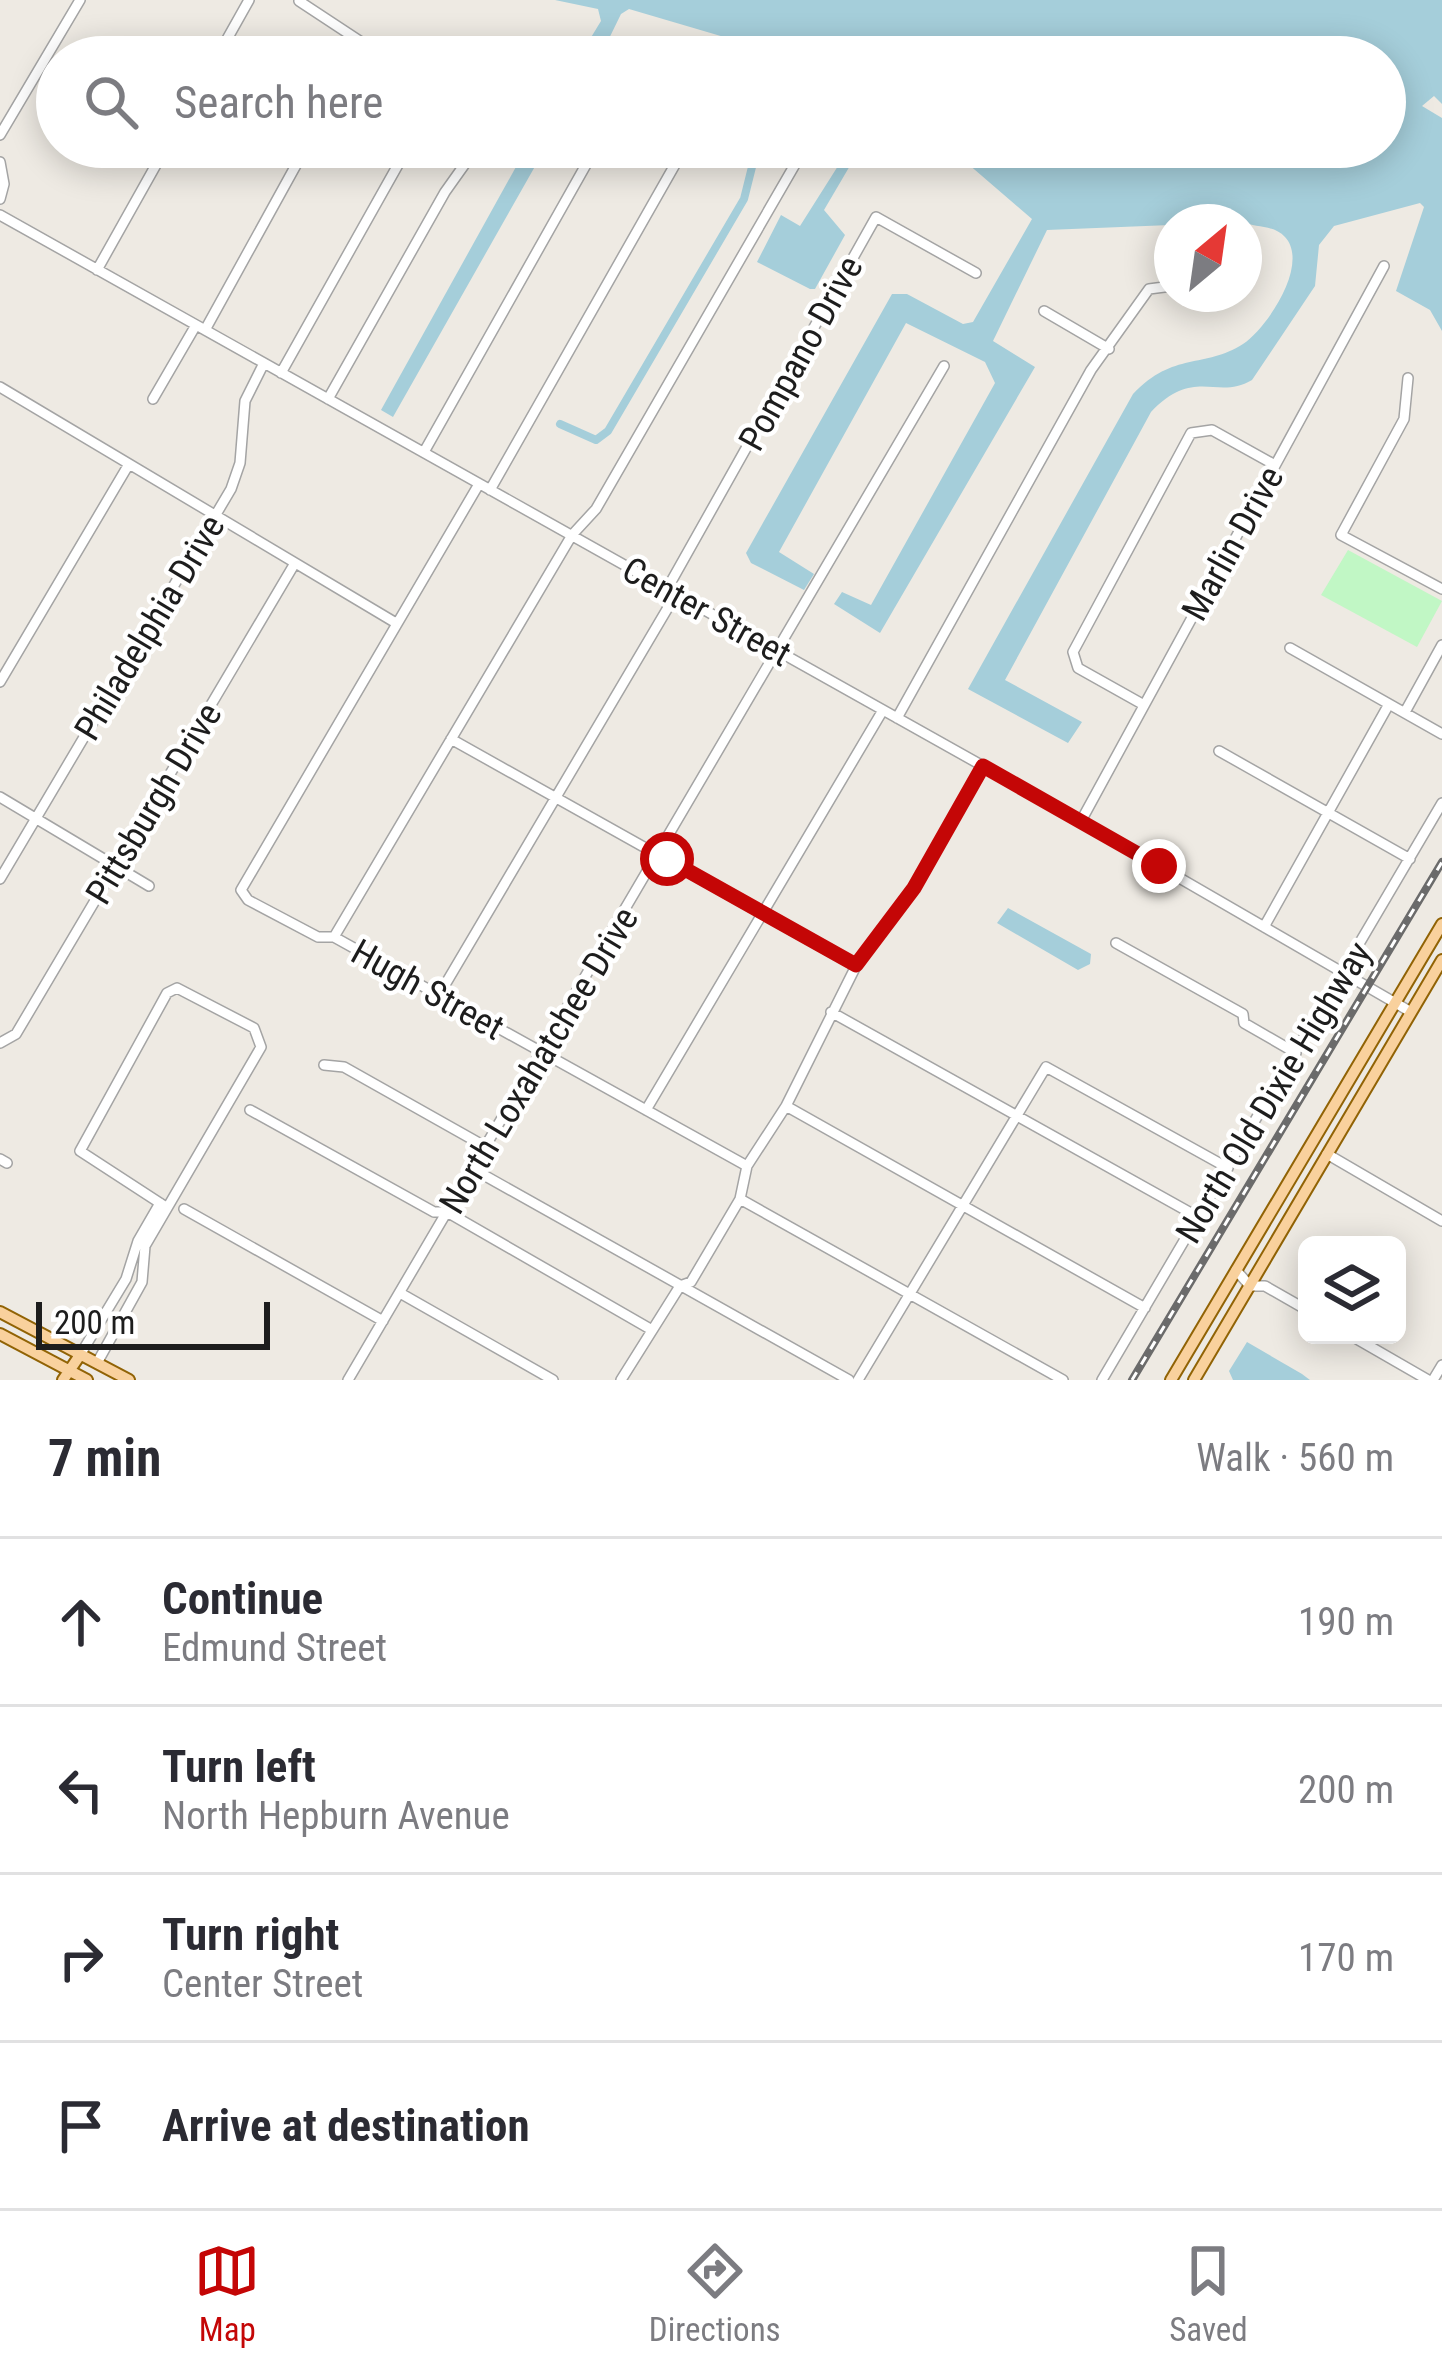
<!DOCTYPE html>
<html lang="en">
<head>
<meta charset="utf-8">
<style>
	:root { --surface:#fff; --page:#f2f2f3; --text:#2b2b33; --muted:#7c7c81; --line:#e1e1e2; --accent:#c40606 }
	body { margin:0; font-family:"Roboto Condensed",sans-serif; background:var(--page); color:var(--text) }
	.controls { position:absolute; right:36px; bottom:36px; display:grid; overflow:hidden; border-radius:18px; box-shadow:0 6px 30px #0003 }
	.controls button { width:108px; height:108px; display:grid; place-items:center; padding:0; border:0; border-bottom:3px solid var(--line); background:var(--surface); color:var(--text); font:60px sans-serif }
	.compass { position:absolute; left:1154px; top:204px; width:108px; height:108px; border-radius:50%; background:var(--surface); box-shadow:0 6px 30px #0003; rotate:29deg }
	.scale { position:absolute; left:36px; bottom:30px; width:234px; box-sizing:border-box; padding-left:12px; border:6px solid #1d1d1d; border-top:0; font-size:33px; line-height:42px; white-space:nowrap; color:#1d1d1d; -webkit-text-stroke:9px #fff; paint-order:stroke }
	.stop { position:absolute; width:36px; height:36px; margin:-27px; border:9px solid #c40606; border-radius:50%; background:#fff }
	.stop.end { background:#c40606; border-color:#fff; box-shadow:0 3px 12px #0008 }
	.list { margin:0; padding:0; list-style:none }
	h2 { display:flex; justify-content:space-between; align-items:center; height:156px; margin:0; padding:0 48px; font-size:51px }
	h2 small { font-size:39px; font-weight:400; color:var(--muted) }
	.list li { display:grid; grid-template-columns:78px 1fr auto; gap:36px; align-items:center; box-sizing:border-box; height:168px; padding:0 48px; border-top:3px solid var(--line) }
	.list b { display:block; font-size:45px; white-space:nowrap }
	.list p { margin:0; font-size:39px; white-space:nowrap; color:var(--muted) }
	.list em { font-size:39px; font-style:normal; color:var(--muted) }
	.icon { flex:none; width:66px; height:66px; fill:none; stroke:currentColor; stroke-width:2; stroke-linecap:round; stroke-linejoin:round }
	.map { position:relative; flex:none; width:1442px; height:1380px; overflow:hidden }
	.search { position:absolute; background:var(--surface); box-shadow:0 6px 30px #0003; left:36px; right:36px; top:36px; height:132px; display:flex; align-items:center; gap:30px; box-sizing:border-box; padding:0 42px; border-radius:66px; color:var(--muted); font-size:45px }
	.sheet { height:828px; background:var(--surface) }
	nav { display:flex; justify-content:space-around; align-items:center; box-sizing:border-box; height:168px; border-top:3px solid var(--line); background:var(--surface); font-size:33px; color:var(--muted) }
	nav a { display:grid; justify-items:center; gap:6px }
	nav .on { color:var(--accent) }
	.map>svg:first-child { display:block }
	.park { fill:#c1f7c5 }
	.water { fill:#a5ceda }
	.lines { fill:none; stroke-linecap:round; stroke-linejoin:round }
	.canal { stroke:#a5ceda; stroke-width:8 }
	.minor-casing { stroke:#a4a4a4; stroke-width:12 }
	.major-casing { stroke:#916305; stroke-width:14 }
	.minor { stroke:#fff; stroke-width:9 }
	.major { stroke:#f9d19d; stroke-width:10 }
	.rail-casing { stroke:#6b6b6b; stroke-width:8 }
	.rail { stroke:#fff; stroke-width:3; stroke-dasharray:9; stroke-linecap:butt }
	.route { stroke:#c40606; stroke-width:15 }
	.labels { text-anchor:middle; stroke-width:9; stroke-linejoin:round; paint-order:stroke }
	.street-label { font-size:36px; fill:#1d1d1d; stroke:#fff }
</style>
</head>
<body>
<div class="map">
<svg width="1442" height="1380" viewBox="0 0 1442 1380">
	<rect width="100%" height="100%" fill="#eeeae3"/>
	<path class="park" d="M1348,550L1442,601L1417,647L1321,595Z"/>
	<path class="water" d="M555,0H1442V104L1434,96L1422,106L1442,118V331L1430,310L1396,291L1424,207L1420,203L1334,226L1319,245L1315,286L1252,380C1217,401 1195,366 1151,412L1005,680L1082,722L1068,743L968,689L1133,394C1174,351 1204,369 1243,344C1267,328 1310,264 1285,237C1273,224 1253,228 1244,222L1047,230L993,341L1035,367L880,633L834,604L842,592L871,605L995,383L985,362L906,323L779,552L814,574L804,590L751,563L746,553L892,294H907L963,324L973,322L1032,219L953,151L945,154L931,147H1385V57H772L768,50L629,9L621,14L600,57H579L601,21L598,9Z
		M527,147H546L393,417L381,410Z
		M850,147H861L824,210L845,235L815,289H810L757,262L781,215L800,226Z
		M1008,908L1091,954L1090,964L1078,970L997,923Z
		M1247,1342L1302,1374L1310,1380H1233L1229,1371Z"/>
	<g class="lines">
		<path class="canal" d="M560,424L596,440L608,431L744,199L757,147"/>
		<g class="minor-casing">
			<path id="minor" d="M299,1L384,57
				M217,57L249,0
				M0,135L80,0
				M0,162L4,184L0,199
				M0,215L1081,821L1411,1012
				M97,270L166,147
				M1044,311L1109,349
				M205,330L306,147
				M281,373L408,147
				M1408,378L1404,419L1341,535L1442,589
				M0,387L396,623
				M153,399L196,325
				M328,399L445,192L477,147
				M424,452L596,147
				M479,484L241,890L248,900L318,937H334L747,1166
				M490,490L685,147
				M667,589L876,217L976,273
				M1290,648L1442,734
				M0,682L129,464
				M1144,705L1078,668L1073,652L1191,433L1212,430L1275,465
				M1405,712L1442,645
				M897,718L1091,370L1149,289L1172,286
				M451,739L856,966
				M1219,751L1410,859
				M0,797L149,886
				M1081,821L1384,266
				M0,879L231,489L240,463L245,401L264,363
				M1264,927L1389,704
				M334,937L572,535L596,509L797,161
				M1116,943L1243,1014L1244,1023L1296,1053
				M439,995L676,594
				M831,1012L1198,1217
				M0,1043L16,1034L295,563
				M324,1065L344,1067L486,1147
				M786,1106L1145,1308
				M250,1110L434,1212H447L652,1330
				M646,1110L883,710
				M1327,1154L1442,1221
				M0,1159L7,1163
				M473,1169L849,1380
				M740,1199L1063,1380
				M184,1209L383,1321
				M1236,1270L1250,1286H1265L1307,1310
				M400,1293L553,1380
				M1350,1335L1428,1380
				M80,1355L126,1279L138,1241L160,1203
				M97,1363L142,1282L145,1246L261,1047L254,1028L177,988L167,993L80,1151L166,1207
				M348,1380L944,366
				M621,1380L680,1286L691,1282L740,1199L747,1166L786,1106L856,966L914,888L984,766
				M858,1380L1046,1067L1228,1168
				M1102,1380L1442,803
				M1433,1380L1442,1365"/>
		</g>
		<g class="major-casing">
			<path id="major" d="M0,1312L129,1380
				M0,1334L87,1380
				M63,1380L80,1355
				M1171,1380L1442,924
				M1194,1380L1442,960"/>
		</g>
		<use href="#minor" class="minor"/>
		<use href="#major" class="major"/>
		<g class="rail-casing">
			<path id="rail" d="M1132,1380L1442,862"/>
		</g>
		<use href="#rail" class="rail"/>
	</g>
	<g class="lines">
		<path class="route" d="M667,859L856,965L914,888L983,766L1159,866"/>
	</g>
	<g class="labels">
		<g class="street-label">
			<text transform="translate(800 353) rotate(-61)" y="13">Pompano Drive</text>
			<text transform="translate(1232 543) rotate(-61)" y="13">Marlin Drive</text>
			<text transform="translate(707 611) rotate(29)" y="13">Center Street</text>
			<text transform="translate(149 627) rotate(-59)" y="13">Philadelphia Drive</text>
			<text transform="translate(153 803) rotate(-59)" y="13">Pittsburgh Drive</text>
			<text transform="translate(428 989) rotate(29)" y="13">Hugh Street</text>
			<text transform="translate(538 1060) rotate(-59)" y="13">North Loxahatchee Drive</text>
			<text transform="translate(1273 1092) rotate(-59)" y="13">North Old Dixie Highway</text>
		</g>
	</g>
</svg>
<div class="controls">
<button><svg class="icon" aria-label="layers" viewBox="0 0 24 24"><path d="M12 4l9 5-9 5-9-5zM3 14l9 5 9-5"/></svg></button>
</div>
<svg class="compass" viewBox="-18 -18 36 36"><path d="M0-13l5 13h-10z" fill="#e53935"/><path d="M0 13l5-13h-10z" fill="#7c7c81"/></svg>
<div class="scale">200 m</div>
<div class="stop" style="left:667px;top:859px"></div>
<div class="stop end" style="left:1159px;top:866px"></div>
<div class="search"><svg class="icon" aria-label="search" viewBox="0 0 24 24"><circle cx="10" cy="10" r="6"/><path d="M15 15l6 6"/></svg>Search here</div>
</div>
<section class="sheet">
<h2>7 min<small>Walk · 560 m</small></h2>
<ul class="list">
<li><svg class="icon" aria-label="ahead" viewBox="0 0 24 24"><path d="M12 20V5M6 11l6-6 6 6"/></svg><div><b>Continue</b><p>Edmund Street</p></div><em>190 m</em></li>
<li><svg class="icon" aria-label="left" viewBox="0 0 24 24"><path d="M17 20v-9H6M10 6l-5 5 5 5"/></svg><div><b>Turn left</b><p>North Hepburn Avenue</p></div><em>200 m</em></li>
<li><svg class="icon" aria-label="right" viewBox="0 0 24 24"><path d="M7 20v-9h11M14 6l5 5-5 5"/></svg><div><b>Turn right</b><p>Center Street</p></div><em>170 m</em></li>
<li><svg class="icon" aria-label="arrive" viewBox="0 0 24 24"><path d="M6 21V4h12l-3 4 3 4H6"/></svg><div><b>Arrive at destination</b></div></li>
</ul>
</section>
<nav>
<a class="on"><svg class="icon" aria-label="map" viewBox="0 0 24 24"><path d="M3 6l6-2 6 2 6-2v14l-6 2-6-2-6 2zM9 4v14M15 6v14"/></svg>Map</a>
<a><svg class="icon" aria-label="directions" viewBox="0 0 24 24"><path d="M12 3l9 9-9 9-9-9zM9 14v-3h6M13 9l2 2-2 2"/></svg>Directions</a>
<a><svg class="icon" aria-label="saved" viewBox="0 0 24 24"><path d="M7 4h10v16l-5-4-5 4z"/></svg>Saved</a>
</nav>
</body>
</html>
